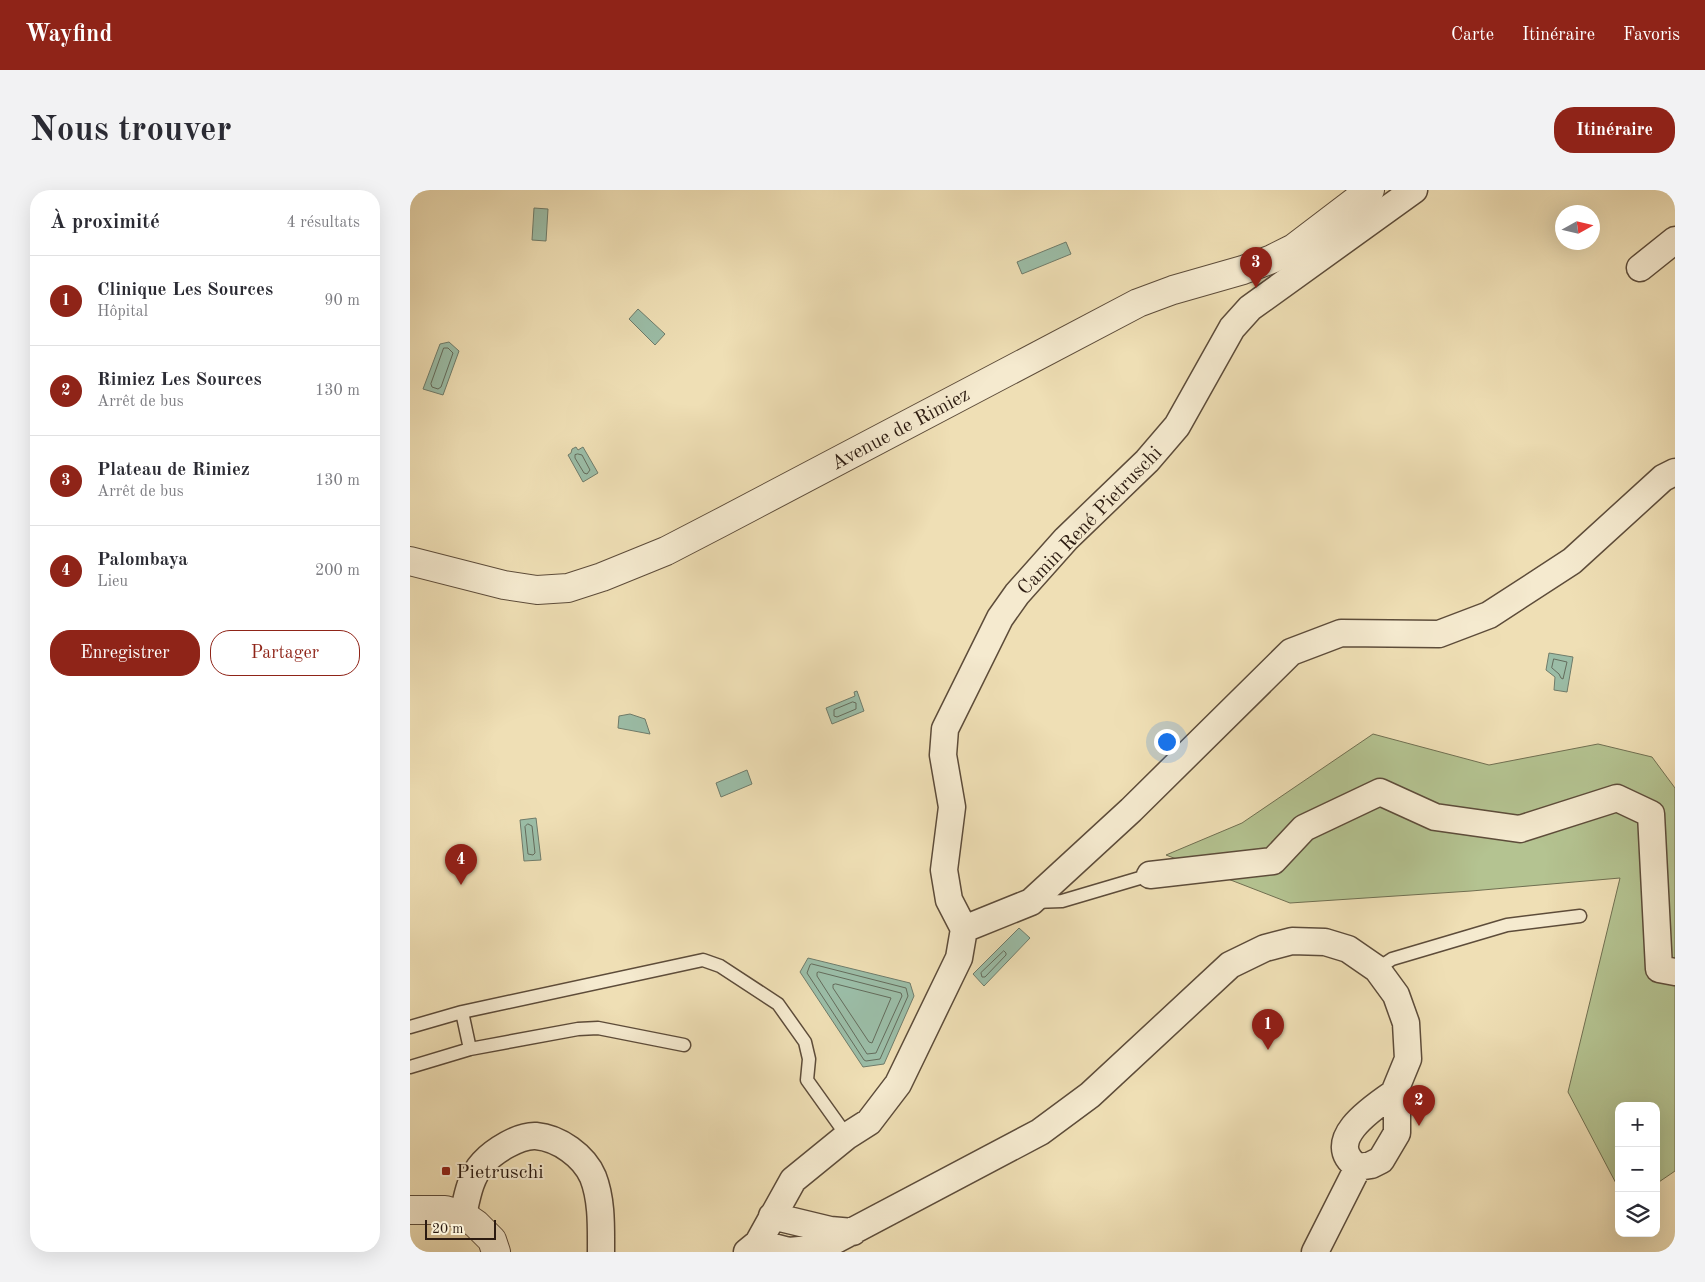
<!DOCTYPE html>
<html lang="fr">
<head>
<meta charset="utf-8">
<style>
	:root { --surface:#fff; --page:#f2f2f3; --text:#2b2b33; --muted:#7c7c81; --line:#e1e1e2; --accent:#8f2418 }
	body { margin:0; font-family:"Old Standard TT",serif; background:var(--page); color:var(--text) }
	.controls { position:absolute; right:15px; bottom:15px; display:grid; overflow:hidden; border-radius:10px; box-shadow:0 5px 20px #0002 }
	.controls button { width:45px; height:45px; display:grid; place-items:center; padding:0; border:0; border-bottom:1px solid var(--line); background:var(--surface); color:var(--text); font:25px sans-serif }
	.compass { position:absolute; left:1145px; top:15px; width:45px; height:45px; border-radius:50%; background:var(--surface); box-shadow:0 5px 20px #0002; rotate:82deg }
	.scale { position:absolute; left:15px; bottom:12px; width:71px; box-sizing:border-box; padding-left:5px; border:2px solid #2c1b11; border-top:0; font-size:14px; line-height:18px; white-space:nowrap; color:#2c1b11; -webkit-text-stroke:4px #f5eacf; paint-order:stroke }
	.you { position:absolute; left:756px; top:551px; width:18px; height:18px; margin:-12px; border:4px solid #fff; border-radius:50%; background:#1a73e8; box-shadow:0 0 0 8px #1a73e833 }
	.badge { display:grid; place-items:center; width:32px; height:32px; border-radius:50%; background:var(--accent); color:#fff; font-size:16px; font-weight:700 }
	.pin { position:absolute; translate:-50% -41px; filter:drop-shadow(0 1px 2px #0008) }
	.pin::after { content:''; position:absolute; top:26px; width:18px; height:15px; background:inherit; clip-path:polygon(0 0,100% 0,50% 100%) }
	.list { margin:0; padding:0; list-style:none }
	h2 { display:flex; justify-content:space-between; align-items:center; height:65px; margin:0; padding:0 20px; font-size:21px }
	h2 small { font-size:16px; font-weight:400; color:var(--muted) }
	.list li { display:grid; grid-template-columns:32px 1fr auto; gap:15px; align-items:center; box-sizing:border-box; height:90px; padding:0 20px; border-top:1px solid var(--line) }
	.list b { display:block; font-size:19px; white-space:nowrap }
	.list p { margin:0; font-size:16px; white-space:nowrap; color:var(--muted) }
	.list em { font-size:16px; font-style:normal; color:var(--muted) }
	.actions { display:flex; gap:10px; padding:15px 20px }
	.actions a { flex:1; padding:11px 0; border:1px solid var(--accent); border-radius:20px; text-align:center; font-size:18px; color:var(--accent) }
	.actions .main { background:var(--accent); color:#fff }
	.icon { flex:none; width:28px; height:28px; fill:none; stroke:currentColor; stroke-width:2; stroke-linecap:round; stroke-linejoin:round }
	.map { position:relative; flex:none; width:1265px; height:1062px; overflow:hidden; border-radius:20px }
	header { display:flex; align-items:center; gap:30px; box-sizing:border-box; height:70px; padding:0 25px; background:var(--accent); color:#fff }
	header strong { font-size:24px }
	nav { display:flex; gap:28px; margin-inline-start:auto; font-size:18px }
	.intro { display:flex; align-items:center; justify-content:space-between; box-sizing:border-box; height:120px; padding:0 30px }
	h1 { margin:0; font-size:35px }
	.button { padding:12px 22px; border-radius:20px; background:var(--accent); color:#fff; font-size:18px; font-weight:700 }
	main { display:flex; gap:30px; padding:0 30px }
	aside { flex:1; background:var(--surface); border-radius:20px; box-shadow:0 5px 20px #0002 }
	.map>svg:first-child { display:block }
	.green { fill:#b4c391; stroke:#706f51 }
	.water { fill:#9bbda7; stroke:#6f7c6b }
	.lines { fill:none; stroke-linecap:round; stroke-linejoin:round }
	.shore { stroke:#646c5c; stroke-width:1 }
	.service-casing { stroke:#5d4c3a; stroke-width:15 }
	.minor-casing { stroke:#5d4c3a; stroke-width:29 }
	.tertiary-casing { stroke:#5d4c3a; stroke-width:30 }
	.service { stroke:#f5eacf; stroke-width:12 }
	.minor { stroke:#f5eacf; stroke-width:26 }
	.tertiary { stroke:#f5eacf; stroke-width:28 }
	.poi-dot { fill:#8f2418; stroke:#f5eacf; stroke-width:2 }
	.labels { text-anchor:middle; stroke-width:4; stroke-linejoin:round; paint-order:stroke }
	.street-label { font-size:20px; fill:#2c1b11; stroke:#f5eacf }
	.poi-label { font-size:20px; fill:#2c1b11; stroke:#f5eacf; text-anchor:start }
</style>
</head>
<body>
<header>
<strong>Wayfind</strong>
<nav><a>Carte</a><a>Itinéraire</a><a>Favoris</a></nav>
</header>
<div class="intro"><h1>Nous trouver</h1><a class="button">Itinéraire</a></div>
<main>
<aside>
<h2>À proximité<small>4 résultats</small></h2>
<ul class="list">
<li><span class="badge">1</span><div><b>Clinique Les Sources</b><p>Hôpital</p></div><em>90 m</em></li>
<li><span class="badge">2</span><div><b>Rimiez Les Sources</b><p>Arrêt de bus</p></div><em>130 m</em></li>
<li><span class="badge">3</span><div><b>Plateau de Rimiez</b><p>Arrêt de bus</p></div><em>130 m</em></li>
<li><span class="badge">4</span><div><b>Palombaya</b><p>Lieu</p></div><em>200 m</em></li>
</ul>
<div class="actions"><a class="main">Enregistrer</a><a>Partager</a></div>
</aside>
<div class="map">
<svg width="1265" height="1062" viewBox="0 0 1265 1062">
	<rect width="100%" height="100%" fill="#efdfb5"/>
	<filter id="stains"><feTurbulence type="fractalNoise" baseFrequency=".004" numOctaves="4"/><feColorMatrix values="0 0 0 0 .2 0 0 0 0 .09 0 0 0 0 .02 0 0 0 .5 -.17"/></filter>
	<radialGradient id="worn" r=".72"><stop offset=".6" stop-color="#630" stop-opacity="0"/><stop offset="1" stop-color="#630" stop-opacity=".3"/></radialGradient>
	<path class="green" d="M963,544L1079,575L1188,554L1242,567L1265,598V981L1246,994V916H1209V999L1158,902L1210,688L1061,701L880,713L756,665L832,633Z"/>
	<path class="water" d="M124,18L138,19L136,51L122,50Z
		M656,52L661,64L612,84L607,72Z
		M228,119L255,144L245,155L219,129Z
		M39,152L49,161L33,205L13,199L30,154Z
		M166,257L168,260L173,257L188,283L173,292L158,265L161,263L162,259Z
		M1139,463L1163,467L1157,502L1144,500L1145,487L1136,480Z
		M447,501L454,521L422,534L416,518L445,506L444,502Z
		M220,524L235,529L240,544L208,538L209,526Z
		M337,580L342,594L311,607L306,593Z
		M126,628L131,670L114,671L110,630Z
		M609,738L620,748L574,796L563,784Z
		M398,768L500,793L504,806L474,874L453,877L390,782Z"/>
	<g class="lines">
		<path class="shore" d="M34,158H38L43,163L31,197L28,199L22,197L21,194Z
			M168,264L172,265L180,280L177,284L174,283L165,268V265Z
			M1144,469L1157,472L1153,489L1151,488L1149,484L1142,478Z
			M443,512L446,513V519L427,527L424,526V520Z
			M118,634L122,636L125,663L123,665L118,664L115,637Z
			M594,761L596,763V765L575,787H572L571,783Z
			M402,774L496,798L498,806L470,869L456,871L454,870L397,783L400,775Z
			M409,782L491,803L492,806L466,863L457,864L407,786V783Z
			M426,794L481,808L462,853L459,852L423,798V795Z"/>
		<g class="service-casing">
			<path id="service" d="M623,712L652,711L740,685
				M967,779L982,769L1097,735L1170,726
				M52,822L60,859
				M0,837L52,822L293,770L310,776L368,814L395,852L399,869L397,890L437,946
				M0,877L60,859L168,839L188,838L274,855"/>
		</g>
		<g class="minor-casing">
			<path id="minor" d="M1230,78L1265,50
				M740,685L863,671L894,638L970,602L1025,627L1110,639L1207,608L1241,624L1249,779L1265,782
				M554,739L621,712L721,620L881,462L931,443L1029,444L1079,425L1162,371L1253,288L1265,282
				M53,1025C57,1007 60,987 73,973C84,961 109,945 126,946C149,948 174,966 183,987C192,1010 191,1037 191,1062
				M362,1026L420,1040L443,1042
				M348,1053L379,1061L400,1059L420,1053L630,942L680,905L820,775L855,758L882,751L915,752L938,759L967,779L986,805L996,833L998,869L984,903L987,924V943L971,970L961,975L948,977C911,952 962,918 984,903
				M337,1062L348,1053L383,990L437,946L459,932L488,894L549,768L554,739L539,710L534,680L542,617L533,565L535,539L590,428L607,404L656,349L737,271L767,236L822,138L840,118L1004,0
				M905,1062L948,977"/>
		</g>
		<g class="tertiary-casing">
			<path id="tertiary" d="M0,371L94,395L127,400L158,398L192,387L256,361L310,333L728,113L763,100L833,80L862,69L884,58L960,0
				M0,1020H35L53,1025L66,1034L82,1050L86,1062"/>
		</g>
		<use href="#service" class="service"/>
		<use href="#minor" class="minor"/>
		<use href="#tertiary" class="tertiary"/>
	</g>
	<rect class="poi-dot" x="31" y="976" width="10" height="10" rx="2.5"/>
	<g class="labels">
		<g class="street-label">
			<text transform="translate(490 238) rotate(-28)" y="7">Avenue de Rimiez</text>
			<text transform="translate(679 330) rotate(-46)" y="7">Camin René Pietruschi</text>
		</g>
		<g class="poi-label">
			<text x="46" y="988">Pietruschi</text>
		</g>
	</g>
	<rect width="100%" height="100%" filter="url(#stains)"/>
	<rect width="100%" height="100%" fill="url(#worn)"/>
</svg>
<div class="controls">
<button>+</button>
<button>−</button>
<button><svg class="icon" aria-label="layers" viewBox="0 0 24 24"><path d="M12 4l9 5-9 5-9-5zM3 14l9 5 9-5"/></svg></button>
</div>
<svg class="compass" viewBox="-18 -18 36 36"><path d="M0-13l5 13h-10z" fill="#e53935"/><path d="M0 13l5-13h-10z" fill="#7c7c81"/></svg>
<div class="scale">20 m</div>
<div class="you"></div>
<div class="pin badge" style="left:858px;top:860px">1</div>
<div class="pin badge" style="left:1009px;top:936px">2</div>
<div class="pin badge" style="left:846px;top:98px">3</div>
<div class="pin badge" style="left:51px;top:695px">4</div>
</div>
</main>
</body>
</html>
